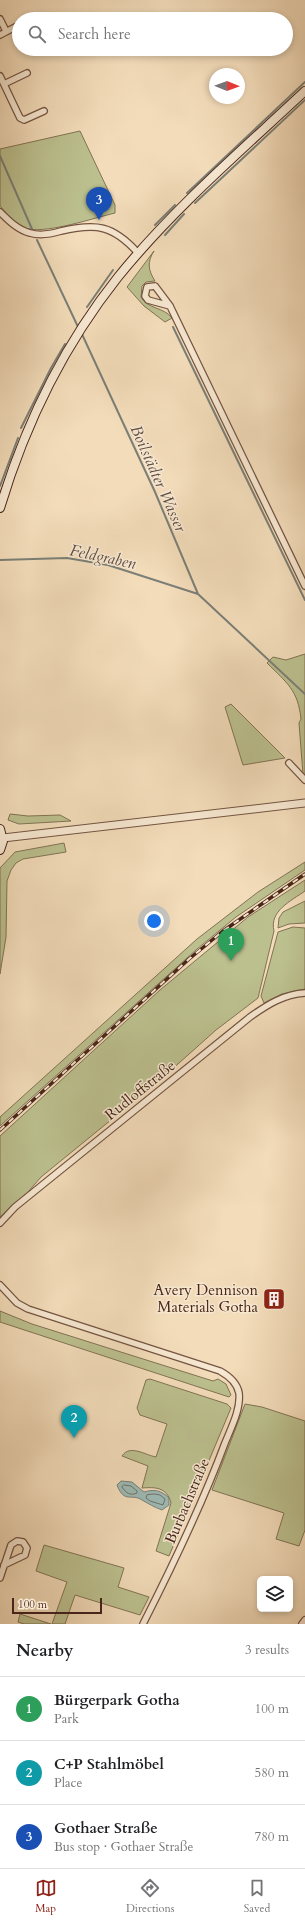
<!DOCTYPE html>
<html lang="en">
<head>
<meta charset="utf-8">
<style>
	:root { --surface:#fff; --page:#f6f6f6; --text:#202124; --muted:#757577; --line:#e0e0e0; --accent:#8f2418 }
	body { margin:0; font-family:Cardo,serif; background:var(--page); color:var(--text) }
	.controls { position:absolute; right:12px; bottom:12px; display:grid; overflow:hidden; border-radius:6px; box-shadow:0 2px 6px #0003 }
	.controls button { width:36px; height:36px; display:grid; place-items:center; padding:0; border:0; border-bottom:1px solid var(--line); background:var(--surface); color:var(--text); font:20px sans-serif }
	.compass { position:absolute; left:209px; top:68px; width:36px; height:36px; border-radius:50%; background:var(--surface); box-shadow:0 2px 6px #0003; rotate:91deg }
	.scale { position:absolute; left:12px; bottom:10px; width:90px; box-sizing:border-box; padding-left:4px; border:2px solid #492619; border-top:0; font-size:11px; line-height:14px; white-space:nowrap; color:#492619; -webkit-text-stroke:3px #f7e8d2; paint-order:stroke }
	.you { position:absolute; left:154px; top:921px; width:14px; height:14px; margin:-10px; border:3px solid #fff; border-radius:50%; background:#1a73e8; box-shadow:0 0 0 6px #1a73e833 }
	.badge { display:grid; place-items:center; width:26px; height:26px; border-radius:50%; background:var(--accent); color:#fff; font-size:13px; font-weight:700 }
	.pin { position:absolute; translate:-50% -33px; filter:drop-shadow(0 1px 2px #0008) }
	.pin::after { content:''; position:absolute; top:21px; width:14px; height:12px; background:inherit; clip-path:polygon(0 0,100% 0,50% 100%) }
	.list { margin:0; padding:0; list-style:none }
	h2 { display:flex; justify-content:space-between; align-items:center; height:52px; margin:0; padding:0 16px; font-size:17px }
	h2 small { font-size:13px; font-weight:400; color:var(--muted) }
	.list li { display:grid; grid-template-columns:26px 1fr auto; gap:12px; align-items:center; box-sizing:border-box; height:64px; padding:0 16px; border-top:1px solid var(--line) }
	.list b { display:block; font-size:15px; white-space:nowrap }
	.list p { margin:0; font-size:13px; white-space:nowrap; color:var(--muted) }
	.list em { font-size:13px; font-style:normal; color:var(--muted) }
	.icon { flex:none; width:22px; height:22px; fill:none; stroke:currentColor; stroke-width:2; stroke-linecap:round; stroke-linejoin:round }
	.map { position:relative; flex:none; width:305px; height:1624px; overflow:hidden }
	.search { position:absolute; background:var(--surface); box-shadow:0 2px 6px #0003; left:12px; right:12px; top:12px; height:44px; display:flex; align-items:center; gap:10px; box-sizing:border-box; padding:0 14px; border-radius:22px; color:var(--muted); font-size:15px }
	.sheet { height:244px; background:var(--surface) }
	nav { display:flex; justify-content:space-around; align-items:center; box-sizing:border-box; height:56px; border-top:1px solid var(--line); background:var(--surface); font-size:11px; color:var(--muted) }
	nav a { display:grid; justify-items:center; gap:2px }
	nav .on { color:var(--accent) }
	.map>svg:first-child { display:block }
	.green { fill:#bcc08f; stroke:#827354 }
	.water { fill:#9cbab5; stroke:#7b7f77 }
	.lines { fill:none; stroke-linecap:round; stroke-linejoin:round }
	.shore { stroke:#727067; stroke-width:1 }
	.stream { stroke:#7b7f77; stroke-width:2 }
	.minor-casing { stroke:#745441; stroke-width:8 }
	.tertiary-casing { stroke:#745441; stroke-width:9 }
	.secondary-casing { stroke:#492619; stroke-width:10 }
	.minor { stroke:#f7e8d2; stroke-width:5.5 }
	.tertiary { stroke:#f7e8d2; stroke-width:7 }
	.secondary { stroke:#f7e8d2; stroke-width:8 }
	.rail-casing { stroke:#492619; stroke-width:3.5 }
	.rail { stroke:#f7e8d2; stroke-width:2; stroke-dasharray:6; stroke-linecap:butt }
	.labels { text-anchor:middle; stroke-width:3; stroke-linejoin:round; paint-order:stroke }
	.street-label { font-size:15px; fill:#492619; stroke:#f7e8d2 }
	.poi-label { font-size:15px; fill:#492619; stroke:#f7e8d2; text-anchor:end }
	.water-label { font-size:16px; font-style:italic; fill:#5e4b40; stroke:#f7e8d2 }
</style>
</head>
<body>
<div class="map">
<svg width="305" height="1624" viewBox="0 0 305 1624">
	<rect width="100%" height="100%" fill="#f3dcba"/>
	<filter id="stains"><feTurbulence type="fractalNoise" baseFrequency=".005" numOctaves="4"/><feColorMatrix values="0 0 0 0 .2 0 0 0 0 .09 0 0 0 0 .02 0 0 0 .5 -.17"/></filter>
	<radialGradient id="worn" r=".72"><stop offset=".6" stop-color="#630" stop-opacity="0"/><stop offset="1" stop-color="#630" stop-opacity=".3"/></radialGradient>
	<path class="green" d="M80,131L115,205V213C94,218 49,233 29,229C17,226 8,215 0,206V149Z
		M154,251C147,262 148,270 155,281L146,282L142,286L141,297C147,309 164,307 172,318L165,322L144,306L127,287Z
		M305,654V776L303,774L299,723L301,719C298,690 287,683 267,663L273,657L286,660Z
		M231,704L285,758L243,765L225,707Z
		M10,814L28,816L60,815L71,821L19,824L8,820Z
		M64,843L66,852L23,859L16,863L11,870L7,881L6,937L0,974V868L15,852Z
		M305,862V870L236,917L197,949L0,1126V1117L197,939L258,892Z
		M305,880V891C291,901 269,911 274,931L258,998L216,1030L160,1080L41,1177L27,1193L0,1217V1136L160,990L248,917Z
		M305,901V923L289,924L278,928L279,918L283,912Z
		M293,927L305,928V989L282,994L264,1003L261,996L278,932Z
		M0,1311L32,1324L213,1381L218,1379L226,1384L231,1395L229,1397L0,1322Z
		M150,1379L227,1404L231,1408L169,1556L156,1551L171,1503C167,1487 155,1487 142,1488L148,1466L122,1456C130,1444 145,1455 156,1457L167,1424L140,1415L137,1408L146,1380Z
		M245,1404L262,1407L305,1421V1530L299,1546L276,1539L284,1513L212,1490Z
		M44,1545L124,1568L118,1587L149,1597L140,1615L75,1595L65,1624H52L67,1582L36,1571Z
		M20,1614L51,1624H24L18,1622Z"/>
	<path class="water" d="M121,1481L132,1482L144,1492C154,1489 161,1490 169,1498V1505L162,1510C154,1507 149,1504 142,1500C132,1493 124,1504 117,1485Z"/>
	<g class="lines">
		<path class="shore" d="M124,1485L131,1486L137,1491V1493C130,1496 126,1493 122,1487Z
			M155,1494L160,1495L165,1499L163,1505L150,1501L146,1498L147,1495Z"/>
		<path class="stream" d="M0,156L32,229
			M187,193L305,82
			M195,203L305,100
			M155,225L175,205
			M165,235L184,214
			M37,240L79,329
			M87,307L113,270
			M173,327L305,600
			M81,332L155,492L198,594L305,694
			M21,428L51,368L65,344
			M0,486L18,438
			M0,560L67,558L108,565L198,594"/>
		<g class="minor-casing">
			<path id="minor" d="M0,19L6,31
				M0,35L19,25
				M0,76L20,118L24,120L44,111
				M4,84L27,73
				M0,212C9,221 18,230 30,233C40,236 51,234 61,231C96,223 113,225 138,253
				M170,306L148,300L145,296L147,287L155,286L170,306L305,586
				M289,763L305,780
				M0,1223L15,1207L250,1017C267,1005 284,994 305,993
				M0,1285L17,1303L28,1309L220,1371C229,1376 237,1382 239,1393C241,1409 231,1428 225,1443C202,1505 173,1565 143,1624
				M0,1578L11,1545L17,1541L23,1542L27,1548L25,1555L4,1565
				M302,1624L305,1620"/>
		</g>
		<g class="tertiary-casing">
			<path id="tertiary" d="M3,838L305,803"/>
		</g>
		<g class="secondary-casing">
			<path id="secondary" d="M0,508C25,425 64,345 118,277C173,209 241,151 305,91
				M0,829L3,841L0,850"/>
		</g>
		<use href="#minor" class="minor"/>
		<use href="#tertiary" class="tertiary"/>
		<use href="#secondary" class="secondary"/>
		<g class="rail-casing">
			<path id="rail" d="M0,1130L189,959L223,931L305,874"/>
		</g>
		<use href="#rail" class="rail"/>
	</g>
	<defs>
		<g id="building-square" transform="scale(1.15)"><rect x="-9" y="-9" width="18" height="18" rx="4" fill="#8f2418" stroke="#f7e8d2"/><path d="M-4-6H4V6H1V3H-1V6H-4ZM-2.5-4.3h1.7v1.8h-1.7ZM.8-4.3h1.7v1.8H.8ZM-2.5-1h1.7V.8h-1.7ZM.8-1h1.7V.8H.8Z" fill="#fff"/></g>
	</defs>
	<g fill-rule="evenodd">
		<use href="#building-square" x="274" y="1299"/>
	</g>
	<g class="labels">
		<g class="street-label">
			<text transform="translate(140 1090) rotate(-39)" y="5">Rudloffstraße</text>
			<text transform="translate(187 1501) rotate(-67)" y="5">Burbachstraße</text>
		</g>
		<g class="poi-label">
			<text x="258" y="1295">Avery Dennison<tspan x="258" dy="17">Materials Gotha</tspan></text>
		</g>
		<g class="water-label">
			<text transform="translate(159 478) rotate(66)" y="6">Boilstädter Wasser</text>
			<text transform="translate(103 556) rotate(12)" y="6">Feldgraben</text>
		</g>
	</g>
	<rect width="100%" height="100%" filter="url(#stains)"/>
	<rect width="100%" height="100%" fill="url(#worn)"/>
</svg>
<div class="controls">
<button><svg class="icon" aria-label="layers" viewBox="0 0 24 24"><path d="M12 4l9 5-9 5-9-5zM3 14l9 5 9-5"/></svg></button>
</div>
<svg class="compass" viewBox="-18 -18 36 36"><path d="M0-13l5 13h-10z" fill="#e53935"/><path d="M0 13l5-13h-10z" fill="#757577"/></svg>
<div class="scale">100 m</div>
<div class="you"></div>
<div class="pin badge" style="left:231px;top:961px;background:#2e9e5b">1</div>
<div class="pin badge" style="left:74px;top:1438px;background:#0f9aa8">2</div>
<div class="pin badge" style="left:99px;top:220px;background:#1a4fb4">3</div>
<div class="search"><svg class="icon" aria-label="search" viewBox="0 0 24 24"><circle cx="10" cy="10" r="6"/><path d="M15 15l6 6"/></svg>Search here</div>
</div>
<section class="sheet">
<h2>Nearby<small>3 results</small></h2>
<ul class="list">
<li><span class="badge" style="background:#2e9e5b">1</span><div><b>Bürgerpark Gotha</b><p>Park</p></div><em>100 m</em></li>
<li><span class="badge" style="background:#0f9aa8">2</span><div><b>C+P Stahlmöbel</b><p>Place</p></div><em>580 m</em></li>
<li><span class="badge" style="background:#1a4fb4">3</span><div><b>Gothaer Straße</b><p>Bus stop · Gothaer Straße</p></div><em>780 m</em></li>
</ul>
</section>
<nav>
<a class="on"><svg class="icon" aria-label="map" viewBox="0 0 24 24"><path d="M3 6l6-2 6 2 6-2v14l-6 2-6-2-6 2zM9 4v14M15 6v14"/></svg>Map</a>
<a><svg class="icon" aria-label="directions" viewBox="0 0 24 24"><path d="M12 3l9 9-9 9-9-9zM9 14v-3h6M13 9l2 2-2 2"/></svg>Directions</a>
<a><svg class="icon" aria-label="saved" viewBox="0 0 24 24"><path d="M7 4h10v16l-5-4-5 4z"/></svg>Saved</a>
</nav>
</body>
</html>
